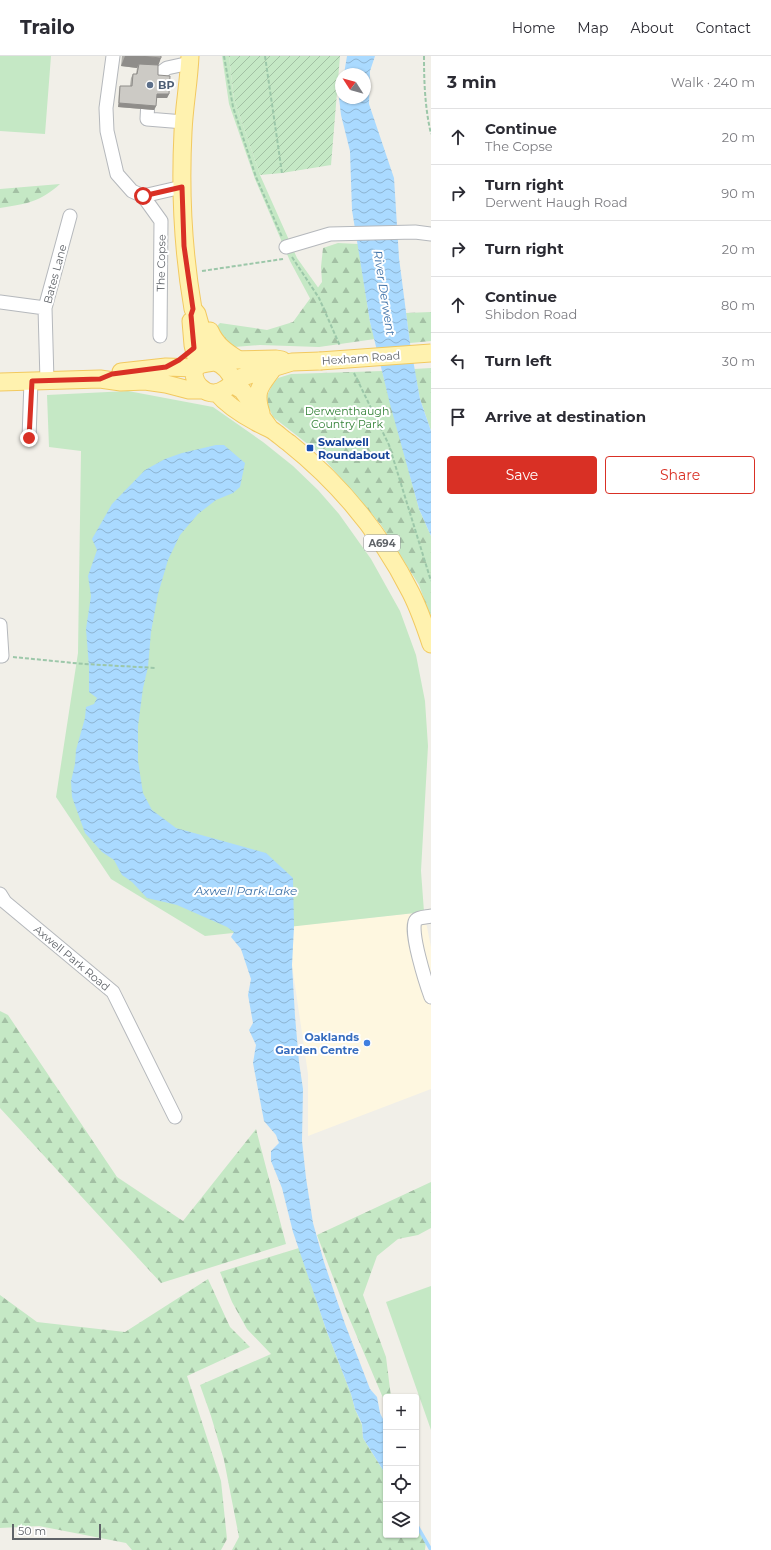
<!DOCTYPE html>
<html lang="en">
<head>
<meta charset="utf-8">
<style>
	:root { --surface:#fff; --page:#f2f2f3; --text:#2b2b33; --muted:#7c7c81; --line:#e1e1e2; --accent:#d93025 }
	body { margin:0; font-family:Montserrat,sans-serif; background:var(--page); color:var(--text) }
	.controls { position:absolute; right:12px; bottom:12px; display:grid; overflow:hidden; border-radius:4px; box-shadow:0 1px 3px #0004 }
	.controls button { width:36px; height:36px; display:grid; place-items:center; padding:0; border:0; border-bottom:1px solid var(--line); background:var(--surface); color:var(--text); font:20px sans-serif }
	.compass { position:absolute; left:335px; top:12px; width:36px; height:36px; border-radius:50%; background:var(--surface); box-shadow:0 1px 3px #0004; rotate:306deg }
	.scale { position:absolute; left:12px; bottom:10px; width:89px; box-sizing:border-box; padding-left:4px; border:2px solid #5f6368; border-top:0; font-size:11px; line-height:14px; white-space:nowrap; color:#5f6368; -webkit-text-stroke:3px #fff; paint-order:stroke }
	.stop { position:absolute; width:12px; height:12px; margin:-9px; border:3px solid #d93025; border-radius:50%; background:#fff }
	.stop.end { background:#d93025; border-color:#fff; box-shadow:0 1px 4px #0008 }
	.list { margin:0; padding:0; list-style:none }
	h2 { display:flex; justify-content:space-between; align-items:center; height:52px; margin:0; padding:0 16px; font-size:17px }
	h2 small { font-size:13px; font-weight:400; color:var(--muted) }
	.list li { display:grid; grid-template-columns:26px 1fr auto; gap:12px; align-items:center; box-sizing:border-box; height:56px; padding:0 16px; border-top:1px solid var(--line) }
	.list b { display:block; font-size:15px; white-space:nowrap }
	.list p { margin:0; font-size:13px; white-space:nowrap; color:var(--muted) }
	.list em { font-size:13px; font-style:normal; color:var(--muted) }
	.actions { display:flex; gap:8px; padding:12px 16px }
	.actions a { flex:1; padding:9px 0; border:1px solid var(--accent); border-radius:4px; text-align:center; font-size:14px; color:var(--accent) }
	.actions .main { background:var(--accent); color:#fff }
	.icon { flex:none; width:22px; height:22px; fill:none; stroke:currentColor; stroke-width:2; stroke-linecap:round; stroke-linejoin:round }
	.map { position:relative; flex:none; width:431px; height:1494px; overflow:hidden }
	header { display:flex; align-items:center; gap:24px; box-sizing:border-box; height:56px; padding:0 20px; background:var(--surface); border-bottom:1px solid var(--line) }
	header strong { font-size:19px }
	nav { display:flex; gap:22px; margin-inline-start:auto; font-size:14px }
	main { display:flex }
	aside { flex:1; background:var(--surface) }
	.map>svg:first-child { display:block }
	.commercial { fill:#fef7e0 }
	.green { fill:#c5e8c5 }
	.forest { fill:url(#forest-firs) }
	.garden { fill:url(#garden-furrows) }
	.water { fill:url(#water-waves) }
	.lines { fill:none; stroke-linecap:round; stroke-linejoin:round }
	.stream { stroke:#aadaff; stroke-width:3.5 }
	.minor-casing { stroke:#b5b8bc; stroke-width:15 }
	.major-casing { stroke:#f2c960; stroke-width:19 }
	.path { stroke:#9cc7a9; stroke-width:2; stroke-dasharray:4 2; stroke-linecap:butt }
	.minor { stroke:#fff; stroke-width:13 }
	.major { stroke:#fff2af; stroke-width:17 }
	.major-bridge-casing { stroke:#f2c960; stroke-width:19; stroke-linecap:butt }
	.major-bridge { stroke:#fff2af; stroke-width:17 }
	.wall { fill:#afaea9 }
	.shaded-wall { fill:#8f8d8a }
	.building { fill:#cccac5; stroke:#8f8d8a }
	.route { stroke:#d93025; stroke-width:5 }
	.service-dot { fill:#5c6f8a; stroke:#fff; stroke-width:1.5 }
	.transit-dot { fill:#1a4fb4; stroke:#fff; stroke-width:1.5 }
	.shop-dot { fill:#3f7fe0; stroke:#fff; stroke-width:1.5 }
	.labels { text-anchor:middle; stroke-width:4; stroke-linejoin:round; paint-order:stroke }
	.shield { fill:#fff; stroke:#8f9295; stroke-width:1 }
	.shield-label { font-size:10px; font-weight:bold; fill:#5f6368 }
	.service-label { font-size:11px; font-weight:bold; fill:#4e5e75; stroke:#fff; text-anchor:start }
	.street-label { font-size:11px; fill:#5f6368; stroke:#fff }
	.park-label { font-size:11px; fill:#348238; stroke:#fff }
	.transit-label { font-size:11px; font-weight:bold; fill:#164399; stroke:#fff; text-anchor:start }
	.shop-label { font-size:11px; font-weight:bold; fill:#366cbe; stroke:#fff; text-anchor:end }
	.water-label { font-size:12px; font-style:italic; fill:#4174aa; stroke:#fff }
</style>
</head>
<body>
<header>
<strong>Trailo</strong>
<nav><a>Home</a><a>Map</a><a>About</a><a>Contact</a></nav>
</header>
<main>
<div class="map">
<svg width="431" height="1494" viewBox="0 0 431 1494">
	<defs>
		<pattern id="forest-firs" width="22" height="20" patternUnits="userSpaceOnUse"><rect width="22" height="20" fill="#c5e8c5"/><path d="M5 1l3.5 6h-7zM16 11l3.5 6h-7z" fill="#a3c0a4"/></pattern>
		<pattern id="garden-furrows" width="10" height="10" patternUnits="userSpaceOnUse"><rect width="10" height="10" fill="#c5e8c5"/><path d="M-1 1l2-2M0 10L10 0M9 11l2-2" fill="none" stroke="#a3c0a4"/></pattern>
		<pattern id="water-waves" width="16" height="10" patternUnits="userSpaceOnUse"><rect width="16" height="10" fill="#aadaff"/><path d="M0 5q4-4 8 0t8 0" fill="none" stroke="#8eb4d2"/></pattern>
	</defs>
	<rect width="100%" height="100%" fill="#f1efe8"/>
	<path class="commercial" d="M424,856L431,891V1033L308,1080V1018L292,909L294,870Z"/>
	<path class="green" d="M0,0H51L45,78L0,75Z
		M222,0H229L234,43L260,119L297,202L322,237L313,248L290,205L255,123L229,48Z
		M128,335L213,351L263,386L293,410L318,434L339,458L371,503L400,555L416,599L425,645L428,690L421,815L424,856L205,880L111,823L56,741L78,597L81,395L49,391L47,339Z
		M431,1230V1374L386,1246Z"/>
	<path class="forest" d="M60,128C40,146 26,148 0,152V133Z
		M338,187L358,188L370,266L375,283L319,291L260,289L234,291L228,289L215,272L220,267L267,274L293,266L322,226L321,211L323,192Z
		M431,256V285L410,287L406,257Z
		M431,312V375L420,343L414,313Z
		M382,315L419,453L431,480V563L419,529L381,469L318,396L273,361L268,350L267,340L272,329L278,322L291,318Z
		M0,955L8,959L117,1121L183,1165L256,1073L286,1188L161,1227L0,1052Z
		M431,1126V1172L418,1179L398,1183L377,1200L363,1239L386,1301L391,1341H386V1349L344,1250L317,1179Z
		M299,1192L327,1276L351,1338L355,1353L362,1369L363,1382L386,1419V1479H416V1472L426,1485L425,1494H232L239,1481L224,1404L211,1360L200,1329L271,1298L247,1273L232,1246L220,1216Z
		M208,1223L230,1271L250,1291L187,1320L221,1425L227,1483L221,1494H132L126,1487L39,1470L0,1472V1239L37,1266L125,1276Z"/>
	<path class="garden" d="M229,0H340L331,109L282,117L260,119L234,43Z"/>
	<path class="water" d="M347,0H375L370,15L369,48L394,122L399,202L410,287L420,343L431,375V480L419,453L390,348L370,266L352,154L350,95L341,59L339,42L341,33V42H365V18H344Z
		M216,389H224L245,407L240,431L233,437L216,444L198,458L180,479L168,504L158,538L151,576L148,611L143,632L138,670V705L143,737L152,754L176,772L266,797L293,822L294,870L292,909L295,960L299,1006L303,1033L302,1085L306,1122L313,1167L324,1206L345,1268L370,1333L377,1341L380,1357L386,1369V1419L363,1382L362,1368L355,1353L351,1338L327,1276L293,1176L282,1132L271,1105V1095L279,1087L276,1079L264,1065L253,1007L256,989L249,974L253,967L248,939L251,923L241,893L231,881L234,876L227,871L177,849L147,842L132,826L122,819L114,804L102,796L85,777L72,741L71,725L75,708L76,694L85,662L86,651L94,648L97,642L89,636V611L86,573L91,540L88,520L97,494L92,483L112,448L145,414L165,403L182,397Z"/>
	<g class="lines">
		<path class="stream" d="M416,1468L431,1494"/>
		<g class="minor-casing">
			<path id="minor" d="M113,0L106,52L107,75L117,118L132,135L143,140L161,165L160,280
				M184,66L147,63L149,25L167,12L190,7
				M143,140L182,131
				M286,191L330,178L415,176L431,178
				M0,246L45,252
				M47,325L45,252L70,160
				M29,382L31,325
				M0,569L2,600H0
				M0,838L5,846L113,936L175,1061
				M431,860C427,861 419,861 416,864C408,872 427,930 431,941"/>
		</g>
		<g class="major-casing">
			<path id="major" d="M190,0C189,25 184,51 183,76C180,135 183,195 193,253L197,258L204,283L215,306
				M191,265L193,289L198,310
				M210,275C216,289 226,296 239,304
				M228,304L276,303L282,304
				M215,306C224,309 229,315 233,324C231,329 229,331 225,333C205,347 187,320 197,311C201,307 210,307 215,306Z
				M121,316L166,311L196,312
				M233,324L292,306L320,305
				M0,326L100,323L121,326L145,325L166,328L189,334H203
				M232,328L242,334L269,371
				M217,337C227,349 243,359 256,366C261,369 267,371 272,374C278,378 283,383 289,387C339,427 382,479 411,537C419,553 425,570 431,588
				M261,357C253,333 262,329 274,311"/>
		</g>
		<path class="path" d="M224,0L233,51L256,121L282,181
			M265,0L282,117
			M424,0C424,27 425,52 431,78
			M292,201L319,242L340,290
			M202,215L283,203
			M354,317L389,389L431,525
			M13,601L84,608L156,612"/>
		<use href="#minor" class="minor"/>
		<use href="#major" class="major"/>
		<g class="major-bridge-casing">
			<path id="major-bridge" d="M320,305L431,297"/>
		</g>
		<use href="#major-bridge" class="major-bridge"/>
	</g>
	<path class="wall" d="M122,0H161L158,9V19L169,38L167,42H156V50L154,54L118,51L119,34L120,30H130L131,22L133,18H136L137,12L121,10Z"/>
	<path class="shaded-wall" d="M125,0H139L161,2L157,13L139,8L137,12L121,10Z
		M157,38H169L167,42H155Z
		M119,47L156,50L154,54L118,51Z"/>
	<path class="building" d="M139,0H161V2Z
		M139,8L158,9V19L170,20L169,38H157L156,50L119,47L120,30H132L133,18H137Z"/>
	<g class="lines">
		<path class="route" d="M29,382L32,325L100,323L112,318L166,311L179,304L194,292L191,259L193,253L184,190L182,131L143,140"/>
	</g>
	<circle class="service-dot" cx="150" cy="29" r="4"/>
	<rect class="transit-dot" x="306" y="388" width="8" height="8" rx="2"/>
	<circle class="shop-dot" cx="367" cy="987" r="4"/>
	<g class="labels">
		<rect class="shield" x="364" y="479" width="36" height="16" rx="3"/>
		<g class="shield-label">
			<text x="382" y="491">A694</text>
		</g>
		<g class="service-label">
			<text x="158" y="33">BP</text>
		</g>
		<g class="street-label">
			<text transform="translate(161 207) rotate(-89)" y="4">The Copse</text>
			<text transform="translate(55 218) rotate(-75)" y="4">Bates Lane</text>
			<text transform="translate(361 302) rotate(-4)" y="4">Hexham Road</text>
			<text transform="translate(72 902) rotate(40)" y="4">Axwell Park Road</text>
		</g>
		<g class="park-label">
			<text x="347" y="359">Derwenthaugh<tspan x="347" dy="13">Country Park</tspan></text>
		</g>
		<g class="transit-label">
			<text x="318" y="390">Swalwell<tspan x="318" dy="13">Roundabout</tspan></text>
		</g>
		<g class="shop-label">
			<text x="359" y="985">Oaklands<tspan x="359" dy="13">Garden Centre</tspan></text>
		</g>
		<g class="water-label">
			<text transform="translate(384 237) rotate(81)" y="4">River Derwent</text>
			<text x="246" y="839">Axwell Park Lake</text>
		</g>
	</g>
</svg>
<div class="controls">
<button>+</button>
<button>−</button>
<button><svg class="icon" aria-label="locate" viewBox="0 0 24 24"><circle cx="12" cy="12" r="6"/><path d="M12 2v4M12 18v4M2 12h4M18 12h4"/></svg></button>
<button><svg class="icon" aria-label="layers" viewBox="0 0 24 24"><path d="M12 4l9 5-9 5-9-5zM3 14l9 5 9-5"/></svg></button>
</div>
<svg class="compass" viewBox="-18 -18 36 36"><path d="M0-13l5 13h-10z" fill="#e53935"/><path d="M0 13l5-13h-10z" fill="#7c7c81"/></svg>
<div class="scale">50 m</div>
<div class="stop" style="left:143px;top:140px"></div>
<div class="stop end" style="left:29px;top:382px"></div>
</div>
<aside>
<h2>3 min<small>Walk · 240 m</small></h2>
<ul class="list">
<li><svg class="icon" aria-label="ahead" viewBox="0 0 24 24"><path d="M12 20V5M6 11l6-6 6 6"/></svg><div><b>Continue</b><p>The Copse</p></div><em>20 m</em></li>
<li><svg class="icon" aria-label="right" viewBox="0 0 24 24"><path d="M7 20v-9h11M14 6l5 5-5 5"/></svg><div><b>Turn right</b><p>Derwent Haugh Road</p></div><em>90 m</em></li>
<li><svg class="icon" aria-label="right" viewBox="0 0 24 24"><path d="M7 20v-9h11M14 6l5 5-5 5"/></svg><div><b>Turn right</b></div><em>20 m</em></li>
<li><svg class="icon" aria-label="ahead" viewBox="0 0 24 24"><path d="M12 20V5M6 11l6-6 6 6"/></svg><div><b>Continue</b><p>Shibdon Road</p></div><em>80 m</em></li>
<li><svg class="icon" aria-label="left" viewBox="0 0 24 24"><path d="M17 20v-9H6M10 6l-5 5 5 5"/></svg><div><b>Turn left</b></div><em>30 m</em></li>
<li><svg class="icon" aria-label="arrive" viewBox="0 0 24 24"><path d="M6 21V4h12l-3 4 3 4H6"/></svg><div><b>Arrive at destination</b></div></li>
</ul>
<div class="actions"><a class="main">Save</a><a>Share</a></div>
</aside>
</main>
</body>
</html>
